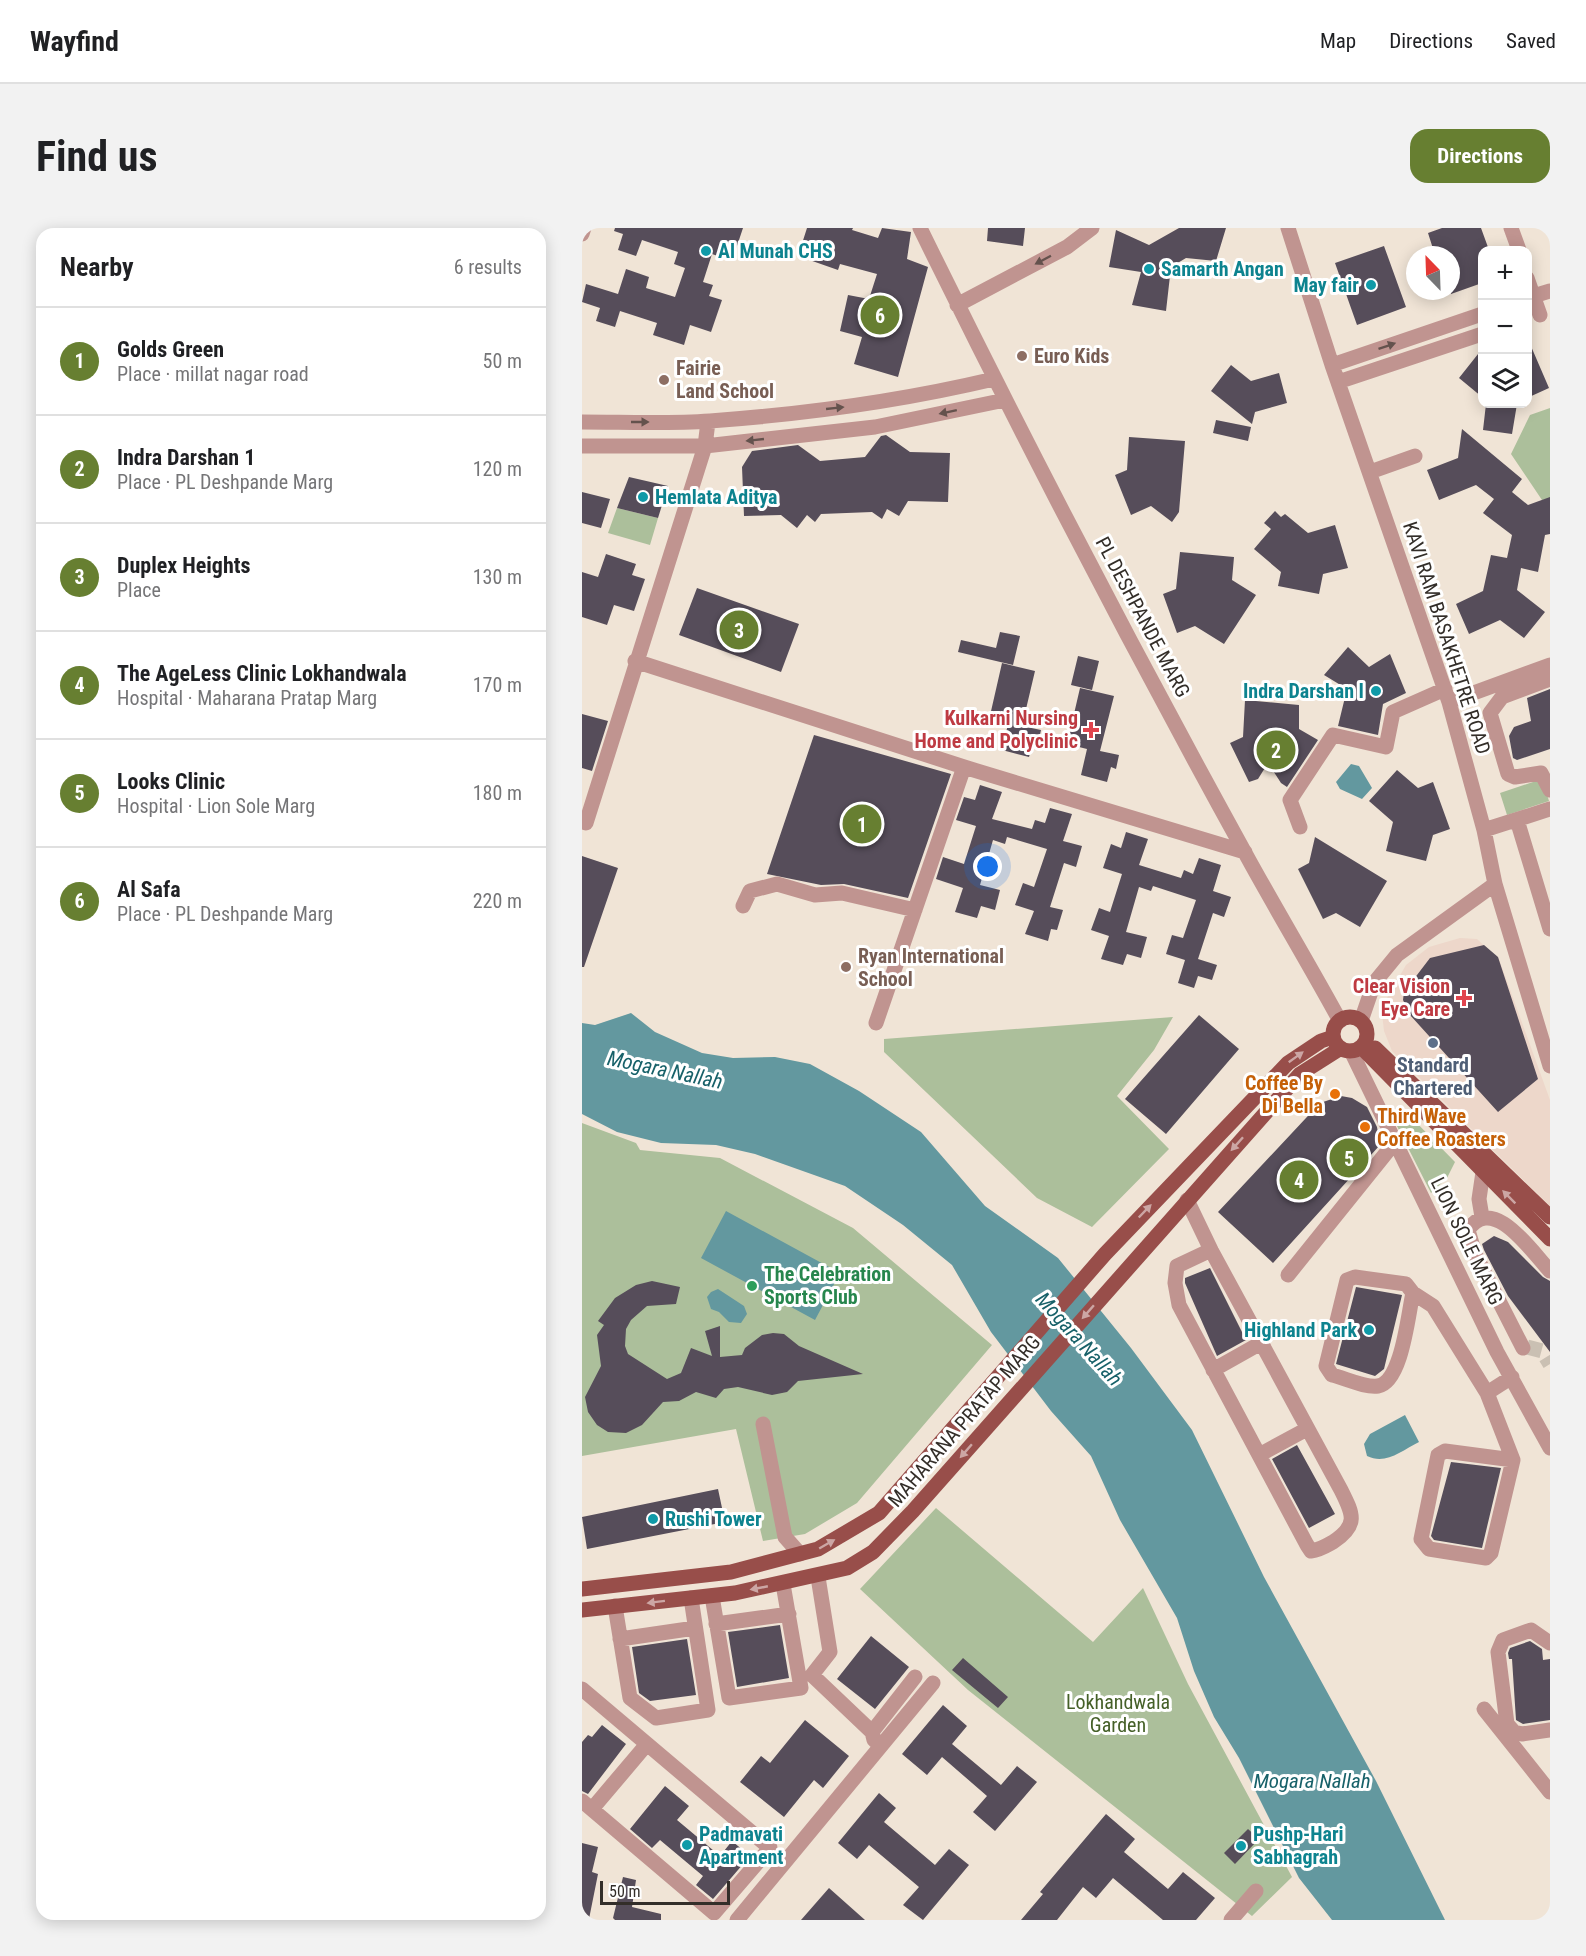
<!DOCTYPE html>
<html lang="en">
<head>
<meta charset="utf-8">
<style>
	:root { --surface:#fff; --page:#f2f2f2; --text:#202124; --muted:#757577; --line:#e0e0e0; --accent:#677f31 }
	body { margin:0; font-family:"Roboto Condensed",sans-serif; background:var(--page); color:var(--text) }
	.controls { position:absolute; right:18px; top:18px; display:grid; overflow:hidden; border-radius:12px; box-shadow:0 3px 15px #0003 }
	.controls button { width:54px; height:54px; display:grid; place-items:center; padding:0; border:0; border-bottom:2px solid var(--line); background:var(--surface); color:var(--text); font:30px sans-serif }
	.compass { position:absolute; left:824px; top:18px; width:54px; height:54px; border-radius:50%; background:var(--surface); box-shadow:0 3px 15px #0003; rotate:337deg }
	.scale { position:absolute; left:18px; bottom:15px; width:130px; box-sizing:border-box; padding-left:6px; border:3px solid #332e29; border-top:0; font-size:16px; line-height:21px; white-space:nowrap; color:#332e29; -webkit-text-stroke:4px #fff; paint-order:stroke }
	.you { position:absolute; left:406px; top:639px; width:21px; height:21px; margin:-15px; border:4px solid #fff; border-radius:50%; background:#1a73e8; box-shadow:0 0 0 9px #1a73e833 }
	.badge { display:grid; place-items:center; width:39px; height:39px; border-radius:50%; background:var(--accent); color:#fff; font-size:20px; font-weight:700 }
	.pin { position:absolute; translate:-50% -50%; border:3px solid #fff; box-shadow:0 2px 6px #0006 }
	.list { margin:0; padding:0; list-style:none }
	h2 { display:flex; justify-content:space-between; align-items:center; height:78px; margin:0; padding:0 24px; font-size:26px }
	h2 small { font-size:20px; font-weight:400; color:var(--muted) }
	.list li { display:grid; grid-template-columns:39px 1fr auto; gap:18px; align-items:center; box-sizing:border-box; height:108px; padding:0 24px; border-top:2px solid var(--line) }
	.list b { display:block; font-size:22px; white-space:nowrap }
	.list p { margin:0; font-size:20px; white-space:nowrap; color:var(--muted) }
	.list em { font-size:20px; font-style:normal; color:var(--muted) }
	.icon { flex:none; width:33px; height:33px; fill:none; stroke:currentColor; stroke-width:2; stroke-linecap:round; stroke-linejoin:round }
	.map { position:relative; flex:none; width:968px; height:1692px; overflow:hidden; border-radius:18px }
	header { display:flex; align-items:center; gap:36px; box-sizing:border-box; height:84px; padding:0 30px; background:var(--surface); border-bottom:2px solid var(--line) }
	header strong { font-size:28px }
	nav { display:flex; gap:33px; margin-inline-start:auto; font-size:21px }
	.intro { display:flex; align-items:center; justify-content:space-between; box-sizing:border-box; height:144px; padding:0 36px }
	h1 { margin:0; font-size:42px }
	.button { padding:15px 27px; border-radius:18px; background:var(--accent); color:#fff; font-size:21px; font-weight:700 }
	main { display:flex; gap:36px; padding:0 36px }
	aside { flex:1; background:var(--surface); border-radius:18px; box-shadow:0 3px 15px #0003 }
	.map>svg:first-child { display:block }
	.commercial { fill:#edd7ca }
	.green { fill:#acbf9b }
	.water { fill:#63989f }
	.building { fill:#564d5a }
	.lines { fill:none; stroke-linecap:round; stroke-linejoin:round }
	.minor-tunnel { stroke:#cac0b3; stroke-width:15; stroke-dasharray:15 8; stroke-linecap:butt }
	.minor { stroke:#c09490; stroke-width:15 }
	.major { stroke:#984e4a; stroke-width:15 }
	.oneway { fill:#64524d }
	.oneway2 { fill:#cca6a4 }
	.culture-dot { fill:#0f9aa8; stroke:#fff; stroke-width:2 }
	.education-dot { fill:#8d6e63; stroke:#fff; stroke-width:2 }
	.health-dot { fill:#e0444e; stroke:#fff; stroke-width:2 }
	.service-dot { fill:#5c6f8a; stroke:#fff; stroke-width:2 }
	.food-dot { fill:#e8710a; stroke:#fff; stroke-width:2 }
	.leisure-dot { fill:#2e9e5b; stroke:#fff; stroke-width:2 }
	.labels { text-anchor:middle; stroke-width:6; stroke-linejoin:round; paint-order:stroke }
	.culture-label { font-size:20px; font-weight:bold; fill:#0d838f; stroke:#fff; text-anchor:start }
	.education-label { font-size:20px; font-weight:bold; fill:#785e54; stroke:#fff; text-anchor:start }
	.street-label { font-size:20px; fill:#332e29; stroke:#fff }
	.health-label { font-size:20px; font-weight:bold; fill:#be3a42; stroke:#fff; text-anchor:end }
	.service-label { font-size:20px; font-weight:bold; fill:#4e5e75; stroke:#fff }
	.food-label { font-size:20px; font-weight:bold; fill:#c56008; stroke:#fff; text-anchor:end }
	.leisure-label { font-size:20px; font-weight:bold; fill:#27864d; stroke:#fff; text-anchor:start }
	.park-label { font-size:20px; fill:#456028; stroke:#fff }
	.water-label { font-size:21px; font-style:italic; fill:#176169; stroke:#fff }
</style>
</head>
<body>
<header>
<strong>Wayfind</strong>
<nav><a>Map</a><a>Directions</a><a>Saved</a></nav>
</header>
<div class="intro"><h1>Find us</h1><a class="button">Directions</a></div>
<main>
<aside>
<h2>Nearby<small>6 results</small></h2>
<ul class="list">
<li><span class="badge">1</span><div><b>Golds Green</b><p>Place · millat nagar road</p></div><em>50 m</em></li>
<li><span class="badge">2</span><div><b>Indra Darshan 1</b><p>Place · PL Deshpande Marg</p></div><em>120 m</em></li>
<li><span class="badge">3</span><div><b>Duplex Heights</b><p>Place</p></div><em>130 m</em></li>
<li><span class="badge">4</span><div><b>The AgeLess Clinic Lokhandwala</b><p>Hospital · Maharana Pratap Marg</p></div><em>170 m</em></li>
<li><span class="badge">5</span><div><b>Looks Clinic</b><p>Hospital · Lion Sole Marg</p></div><em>180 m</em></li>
<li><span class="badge">6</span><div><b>Al Safa</b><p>Place · PL Deshpande Marg</p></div><em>220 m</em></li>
</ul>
</aside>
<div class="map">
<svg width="968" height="1692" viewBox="0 0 968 1692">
	<rect width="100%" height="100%" fill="#f0e4d6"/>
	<path class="commercial" d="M878,710L895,711L917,731L968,872V978L810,823L802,803L800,786L805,770L824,737L847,719Z"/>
	<path class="green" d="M968,180V271L960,272L929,226L948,187Z
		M35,280L76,290L68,317L26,305Z
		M960,551L967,573L925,587L918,565Z
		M591,789L572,822L535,868L587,921L510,999L455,970L302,824V811Z
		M827,887L873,934L865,950L849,965L815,898Z
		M0,895L54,915L58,922L138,930L271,1000L410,1117L275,1275L223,1306L181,1313L154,1201L0,1228Z
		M354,1280L511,1414L561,1360L606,1456L710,1649L670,1688L386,1462L278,1361Z"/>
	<path class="water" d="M769,536L777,538L790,560L780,571L758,561L754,554Z
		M49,785L73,804L120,825L151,830L193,829L228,836L277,863L339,904L403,978L476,1030L549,1120L610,1202L682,1349L794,1553L863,1692H750L717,1650L657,1530L632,1489L612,1443L595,1390L538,1292L509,1228L469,1183L409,1104L370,1037L321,997L263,958L173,926L134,917L79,915L35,904L0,886V795L13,797Z
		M144,983L258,1045L233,1092L119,1030Z
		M136,1061L162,1078L165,1086L159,1095L147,1094L137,1084L129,1081L125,1069L129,1064Z
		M823,1187L837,1214C819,1223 804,1237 785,1228L782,1216L788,1206Z"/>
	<path class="building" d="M33,0H161L150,33L130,26L121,54L131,57L127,68L140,72L129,104L108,97L102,117L71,107L75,95L38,83L33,99L14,93L18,80L0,74L4,56L36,66L44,41L67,49L64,60L93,69L103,40L92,36L96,24L60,12L54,28L36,22L41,6L32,3Z
		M225,0H271L270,2L296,10L300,0L329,4L325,31L346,39L316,149L272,136L280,109L258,103L266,67L287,71L295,46L258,36L256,42L216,28Z
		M406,0H443L441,18L405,13Z
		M597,0H644L634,33L604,30L589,39L584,83L550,77L559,44L527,39L534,2L567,17Z
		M860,0H899L907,22H900V55L869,66V27H853L846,5Z
		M802,18L824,79L775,97L753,35Z
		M945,109L967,160L945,170Z
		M900,121V169L877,150Z
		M649,137L669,153L697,145L705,175L673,184L670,196L629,163Z
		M904,176H935L930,206L901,202Z
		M634,192L669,199L666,213L631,205Z
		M880,201L940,251L930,264L946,277L968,269V306L963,307L956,344L939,340L935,362L963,384L942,410L918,392L887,406L874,376L901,363L909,327L925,330L930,307L901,285L912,271L894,257L857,272L845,242L876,230Z
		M304,207L328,224L368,225L366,274L326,273L317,288L305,281L300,291L290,284L239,286L233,294L225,287L215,300L199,287L162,288L160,239L170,223L216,217L238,233L283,229L299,208Z
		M547,209L603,213L597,284L590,294L569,278L549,287L533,247L545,242Z
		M47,249L86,258L76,290L35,280Z
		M0,264L28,271L19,300L0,295Z
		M693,283L699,289L703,286L726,305L753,297L766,340L741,346L737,366L696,358L699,344L672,321L689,301L682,295Z
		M598,324L652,329L650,352L674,367L642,416L613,398L595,405L581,366L594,361Z
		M24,326L54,336L50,347L63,351L52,383L32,377L25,397L0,389V344L16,349Z
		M115,360L217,396L199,444L97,407Z
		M418,404L438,408L431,437L376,424L379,412L414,420Z
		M766,419L787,439L808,426L824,465L801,476L796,507L756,498L765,461L742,447Z
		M496,428L517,433L510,462L489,457Z
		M420,435L453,443L440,498L459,502L456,516L451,515L447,529L420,522L426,496L407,492Z
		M498,460L532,468L518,523L537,527L534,541L529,539L525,554L499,547L505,521L485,516Z
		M968,461V521L935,532L931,530L927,508L932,499L949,493L945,470Z
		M663,472L717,477V501L736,512L705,559L699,555L686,535L676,551L667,554L648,515L661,509Z
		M0,486L26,493L10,543L0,540Z
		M232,507L369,546L326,670L262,656L239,657L185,646Z
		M815,542L836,560L851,554L868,601L851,607L844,633L804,623L811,594L787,573Z
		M398,557L420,564L410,591L450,601L453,592L463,595L468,580L490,586L481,613L500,618L494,639L482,635L468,679L481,682L475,702L469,701L466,713L443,706L452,683L433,677L441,655L452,659L465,621L425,609L423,616L411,612L398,657L418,662L413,682L399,678L395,690L373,684L381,660L354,651L361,629L382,636L394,598L374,592L382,569L393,572Z
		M544,604L566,611L557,637L599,650L602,642L611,646L617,630L639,637L631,663L649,669L642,689L631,685L616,731L635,737L630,752L616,748L612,760L596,755L603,732L584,726L590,707L601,710L614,672L571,658L569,663L557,659L544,704L565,709L559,730L545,726L541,737L519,731L527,708L509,702L517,680L528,684L540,646L521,640L529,616L539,620Z
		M733,609L805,653L778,699L754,685L741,691L716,641L727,635Z
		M0,628L36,640L2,739H0Z
		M902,717L916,729L956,851L916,884L828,787L821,772L822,764L848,730Z
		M617,787L657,821L584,906L543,871Z
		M759,868L770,870L785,879L795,899L798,917L691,1035L636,984L738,875Z
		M912,1008L926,1014L961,1049L968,1053V1124L926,1068L902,1022L900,1016Z
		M628,1040L664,1112L635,1128L603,1055V1050Z
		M70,1053L98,1059L94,1076L65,1078L49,1092L44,1101L43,1118L46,1126L85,1151L99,1145L109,1120L130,1128L123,1103L138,1098V1129L160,1127L163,1120L180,1107L191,1105L202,1106L217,1118L281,1146L216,1153L205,1164L190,1167L156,1159L142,1161L134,1170L114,1164L97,1173L81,1174L60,1197L44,1205L26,1204L15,1197L6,1184L3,1169L19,1138L15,1107L22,1097L16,1093L33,1070L54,1057Z
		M774,1059L820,1067L802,1141L793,1148L754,1136Z
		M715,1217L753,1286L727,1300L690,1231Z
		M869,1234L919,1240L900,1320L852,1312L849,1308Z
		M136,1261L143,1294L5,1321L0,1289Z
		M198,1397L207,1450L155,1459L146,1404Z
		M289,1408L327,1439L293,1481L255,1451Z
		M105,1411L114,1467L68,1473L57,1465L50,1419Z
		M948,1413L960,1421L961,1432L968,1431V1492L941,1496L934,1492L930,1431H927L926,1425L928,1420Z
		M381,1430L426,1469L416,1480L370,1442Z
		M361,1477L385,1498L370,1516L419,1557L435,1538L455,1554L413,1603L391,1584L405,1568L360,1529L345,1547L320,1526Z
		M223,1492L267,1528L241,1560L232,1552L202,1589L158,1554L179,1528L188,1535Z
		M20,1497L44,1516L6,1566L0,1563V1514L6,1507L10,1509Z
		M83,1558L107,1578L95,1592L138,1628L150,1613L168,1628L131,1671L114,1657L121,1648L78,1612L70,1620L48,1601Z
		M297,1565L314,1580L302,1594L353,1637L367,1621L387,1637L341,1692L321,1677L337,1659L287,1617L275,1631L256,1615Z
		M524,1586L553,1611L542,1624L586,1661L601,1644L633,1670L614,1692H581L531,1650L514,1670L501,1659L475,1692H439L461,1666L458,1664Z
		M666,1601L677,1611L653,1636L642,1625Z
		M0,1615L16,1619L10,1644L16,1646L7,1691L0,1690Z
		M41,1649L54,1652L50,1679L79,1686V1692H33L31,1690Z
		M247,1660L283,1692H219Z"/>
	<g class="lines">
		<path class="minor-tunnel" d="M945,1119L960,1123L968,1136"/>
		<path class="minor" d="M338,0C441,210 549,418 662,623C693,680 727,736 758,793
			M706,0L750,137L867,474L902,602L913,656L968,838
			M929,0L937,22
			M0,6L2,0
			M945,50L958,87
			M945,70L968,63
			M375,77L485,19L510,0
			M750,137L900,86
			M756,154L900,106
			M0,194C42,194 86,196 128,193C224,186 319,173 412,151
			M0,218H123L293,199L423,172
			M788,244L833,228
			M53,433L382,539L663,624
			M968,451L920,469L908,485L926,546L933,549L959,545L968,562
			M867,474L968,437
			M935,592L968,701
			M0,593L4,595L123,218L126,194
			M718,599L708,572L751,507L804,519L811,484L863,461
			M902,602L968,581
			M161,678L168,663L195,656L233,667L260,665L333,682
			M779,793L792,755L815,727L913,656
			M294,795L382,539
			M769,823L915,1124L968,1220
			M605,972L629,1022L759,1262C771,1286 777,1297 751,1314C744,1318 738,1322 729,1323L725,1317L597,1077L593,1055L595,1038L629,1022
			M900,989L897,971L901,944
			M706,1047L813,914
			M831,1065C826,1086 820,1154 796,1158C783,1160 763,1150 750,1147L744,1138L765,1052L773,1049L824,1056L831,1065L851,1078L905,1165
			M941,1120L893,1026L886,1002C911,965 949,1023 968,1043
			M631,1142L679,1115
			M930,1149L905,1165L931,1232L909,1325L904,1330L847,1321L839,1311L856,1227L863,1223L931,1232
			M181,1196L203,1309L218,1326
			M677,1227L725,1201
			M236,1349L248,1424L230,1447L290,1504
			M130,1368L147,1470L219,1460L201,1356
			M33,1378L48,1470L74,1490L126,1482L109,1370
			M134,1396L207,1386
			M38,1411L113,1400
			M968,1415L949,1402L921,1412L916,1424L925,1496L932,1504L940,1506L968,1502
			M0,1461L188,1620L132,1685L0,1573
			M902,1481L968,1564
			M292,1512L290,1504L333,1449
			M10,1581L65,1516
			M155,1692L351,1455
			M649,1692L674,1663"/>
		<path class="major" d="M751 806a17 17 0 1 1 34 0a17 17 0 1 1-34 0Z
			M779,819L968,1011
			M793,820L968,989
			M0,1361L149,1344L236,1321L297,1285L523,1026L706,835L739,813L751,809
			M0,1382L153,1365L265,1340L291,1324L331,1283L718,846L759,820"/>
	</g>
	<defs><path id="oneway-solid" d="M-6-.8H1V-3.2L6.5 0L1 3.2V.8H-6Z" transform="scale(1.5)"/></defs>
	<g class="oneway">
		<use href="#oneway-solid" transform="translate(461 32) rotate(152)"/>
		<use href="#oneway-solid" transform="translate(805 118) rotate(-19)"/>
		<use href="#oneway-solid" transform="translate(253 180) rotate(-6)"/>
		<use href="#oneway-solid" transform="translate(366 184) rotate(168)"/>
		<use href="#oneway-solid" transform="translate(58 194)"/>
		<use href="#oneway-solid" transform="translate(173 212) rotate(174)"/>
	</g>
	<g class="oneway2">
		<use href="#oneway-solid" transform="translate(714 829) rotate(-36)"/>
		<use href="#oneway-solid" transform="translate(655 916) rotate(132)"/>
		<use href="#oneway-solid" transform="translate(927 969) rotate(-135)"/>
		<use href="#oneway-solid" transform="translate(563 983) rotate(-46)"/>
		<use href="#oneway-solid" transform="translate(506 1084) rotate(131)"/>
		<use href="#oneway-solid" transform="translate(384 1223) rotate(131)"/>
		<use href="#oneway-solid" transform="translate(245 1316) rotate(-30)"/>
		<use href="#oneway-solid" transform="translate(177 1360) rotate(169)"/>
		<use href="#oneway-solid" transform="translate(74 1374) rotate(173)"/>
	</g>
	<g class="culture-dot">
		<circle cx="124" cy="23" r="6"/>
		<circle cx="567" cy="41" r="6"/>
		<circle cx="789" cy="57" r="6"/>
		<circle cx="61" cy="269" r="6"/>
		<circle cx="794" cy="463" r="6"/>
		<circle cx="787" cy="1102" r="6"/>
		<circle cx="71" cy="1291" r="6"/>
		<circle cx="105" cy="1617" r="6"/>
		<circle cx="659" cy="1618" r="6"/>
	</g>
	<g class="education-dot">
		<circle cx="440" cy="128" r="6"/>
		<circle cx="82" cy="152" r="6"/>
		<circle cx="264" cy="739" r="6"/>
	</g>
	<g class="health-dot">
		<path d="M506 493h6v6h6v6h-6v6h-6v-6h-6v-6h6z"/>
		<path d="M879 761h6v6h6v6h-6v6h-6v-6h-6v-6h6z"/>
	</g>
	<circle class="service-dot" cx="851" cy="815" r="6"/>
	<g class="food-dot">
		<circle cx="753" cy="866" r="6"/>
		<circle cx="783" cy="899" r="6"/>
	</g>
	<circle class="leisure-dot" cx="170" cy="1058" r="6"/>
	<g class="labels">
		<g class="culture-label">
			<text x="136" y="30">Al Munah CHS</text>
			<text x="579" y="48">Samarth Angan</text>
			<text x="777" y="64" text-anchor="end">May fair</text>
			<text x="73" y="276">Hemlata Aditya</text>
			<text x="782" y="470" text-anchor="end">Indra Darshan I</text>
			<text x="775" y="1109" text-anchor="end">Highland Park</text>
			<text x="83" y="1298">Rushi Tower</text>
			<text x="117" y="1613">Padmavati<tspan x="117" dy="23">Apartment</tspan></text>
			<text x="671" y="1613">Pushp-Hari<tspan x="671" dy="23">Sabhagrah</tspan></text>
		</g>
		<g class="education-label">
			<text x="452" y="135">Euro Kids</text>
			<text x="94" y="147">Fairie<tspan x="94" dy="23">Land School</tspan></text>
			<text x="276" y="735">Ryan International<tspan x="276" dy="23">School</tspan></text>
		</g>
		<g class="street-label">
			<text transform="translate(561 389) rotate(62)" y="7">PL DESHPANDE MARG</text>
			<text transform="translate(865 410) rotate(72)" y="7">KAVI RAM BASAKHETRE ROAD</text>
			<text transform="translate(885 1013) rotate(64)" y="7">LION SOLE MARG</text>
			<text transform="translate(382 1193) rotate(-49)" y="7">MAHARANA PRATAP MARG</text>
		</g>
		<g class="health-label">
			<text x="496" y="497">Kulkarni Nursing<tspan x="496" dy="23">Home and Polyclinic</tspan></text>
			<text x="868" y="765">Clear Vision<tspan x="868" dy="23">Eye Care</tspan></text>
		</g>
		<g class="service-label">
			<text x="851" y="844">Standard<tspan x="851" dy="23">Chartered</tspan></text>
		</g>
		<g class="food-label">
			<text x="741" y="862">Coffee By<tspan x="741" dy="23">Di Bella</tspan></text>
			<text x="795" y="895" text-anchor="start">Third Wave<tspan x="795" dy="23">Coffee Roasters</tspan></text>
		</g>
		<g class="leisure-label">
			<text x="182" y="1053">The Celebration<tspan x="182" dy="23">Sports Club</tspan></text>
		</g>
		<g class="park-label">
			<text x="536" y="1481">Lokhandwala<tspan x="536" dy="23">Garden</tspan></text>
		</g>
		<g class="water-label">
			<text transform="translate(83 842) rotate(12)" y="7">Mogara Nallah</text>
			<text transform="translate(497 1111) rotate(48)" y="7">Mogara Nallah</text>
			<text x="730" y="1560">Mogara Nallah</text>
		</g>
	</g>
</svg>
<div class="controls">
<button>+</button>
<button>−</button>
<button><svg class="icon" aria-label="layers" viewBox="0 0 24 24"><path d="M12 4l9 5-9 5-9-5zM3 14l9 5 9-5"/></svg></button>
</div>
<svg class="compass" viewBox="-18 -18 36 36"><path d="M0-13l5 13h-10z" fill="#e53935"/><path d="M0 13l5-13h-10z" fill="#757577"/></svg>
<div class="scale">50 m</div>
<div class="you"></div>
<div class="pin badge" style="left:280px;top:596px">1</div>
<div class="pin badge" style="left:694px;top:522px">2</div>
<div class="pin badge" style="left:157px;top:402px">3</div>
<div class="pin badge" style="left:717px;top:952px">4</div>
<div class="pin badge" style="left:767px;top:930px">5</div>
<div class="pin badge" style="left:298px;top:87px">6</div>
</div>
</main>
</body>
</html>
